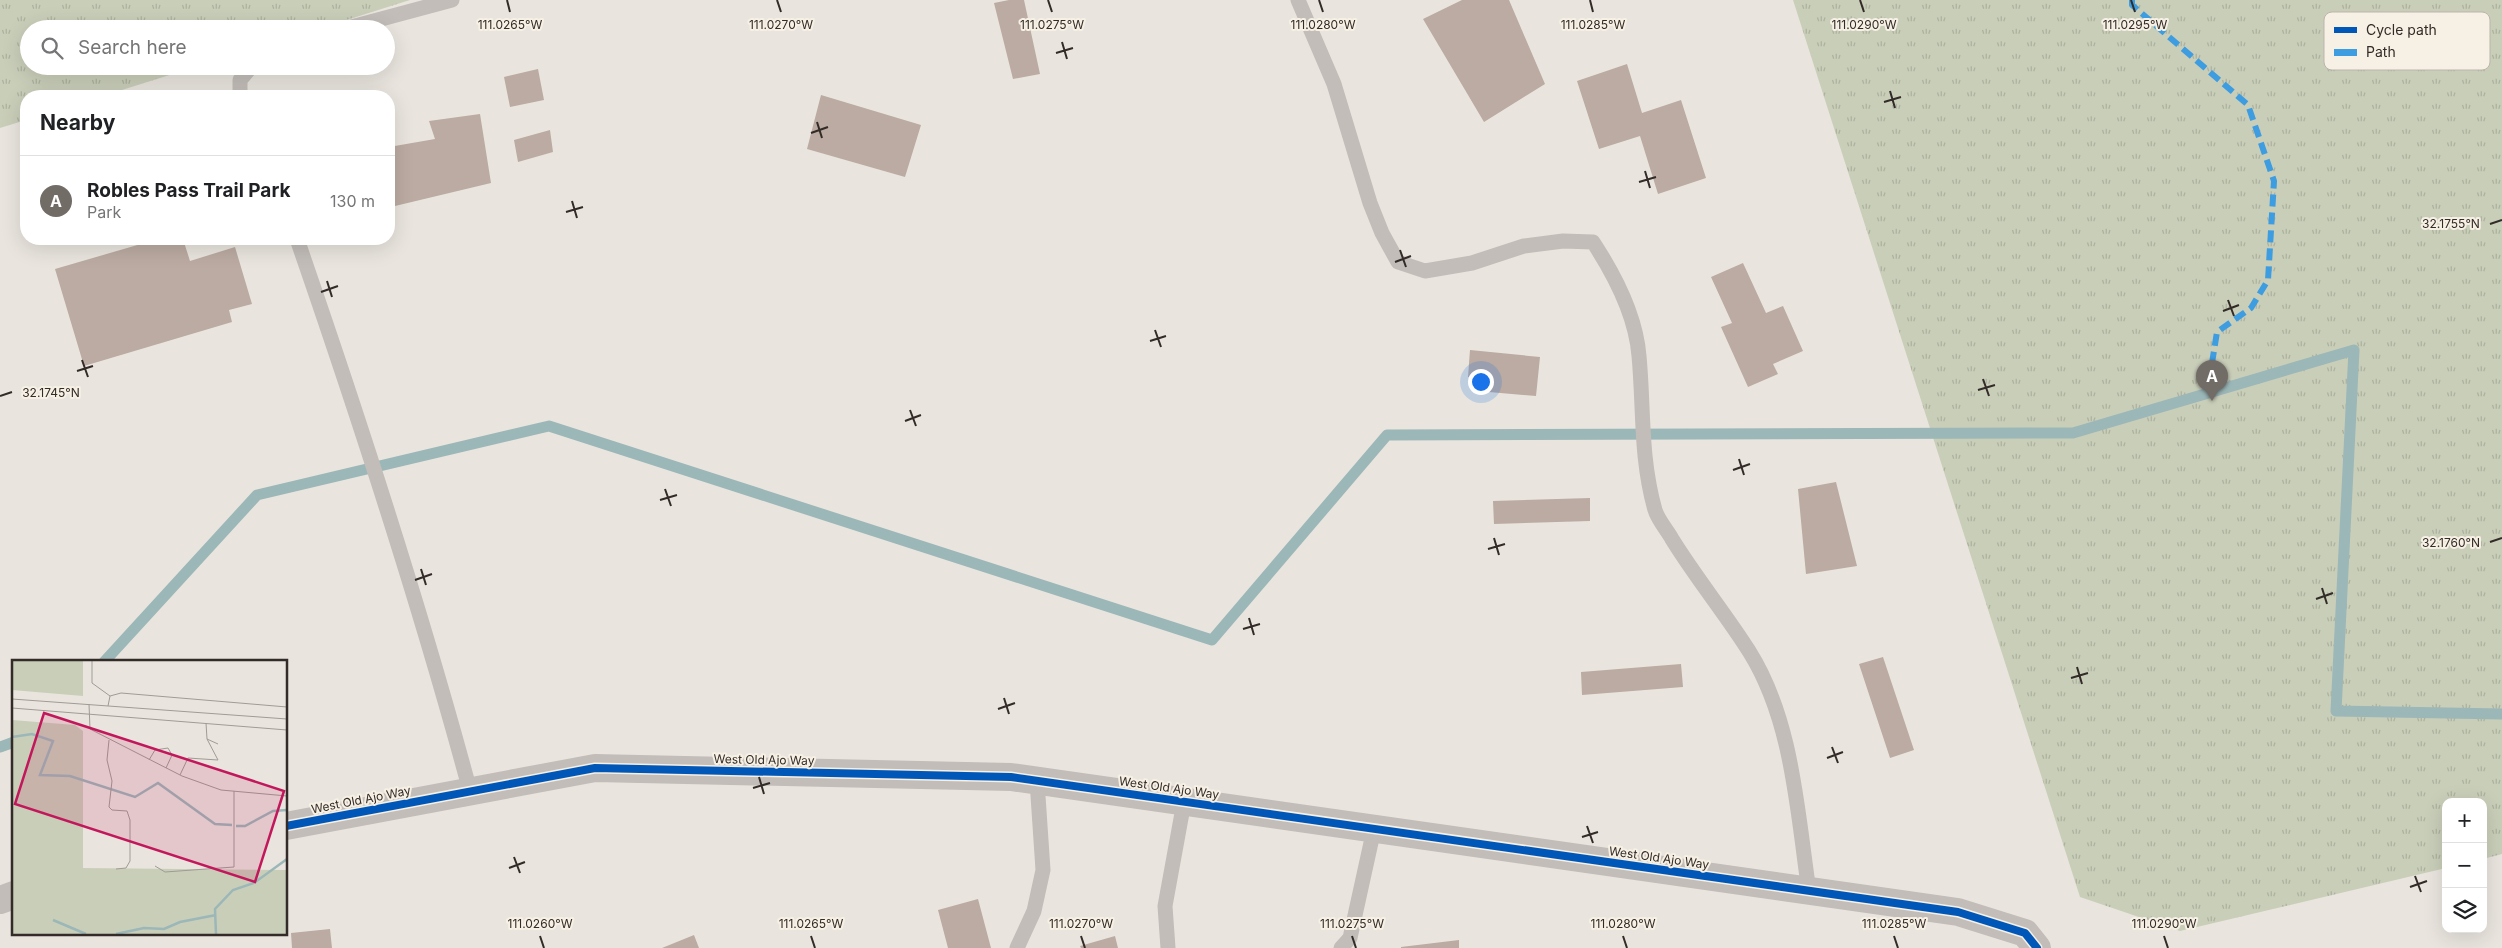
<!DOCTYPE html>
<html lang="en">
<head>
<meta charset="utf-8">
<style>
	:root { --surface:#fff; --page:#f2f2f2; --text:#202124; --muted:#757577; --line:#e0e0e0; --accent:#726c67 }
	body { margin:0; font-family:Inter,sans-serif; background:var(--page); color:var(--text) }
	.controls { position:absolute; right:15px; bottom:15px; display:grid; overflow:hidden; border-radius:10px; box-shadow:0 5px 20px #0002 }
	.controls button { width:45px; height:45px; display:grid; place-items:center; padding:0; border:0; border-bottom:1px solid var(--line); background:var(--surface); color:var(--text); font:25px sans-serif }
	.you { position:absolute; left:1480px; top:381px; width:18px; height:18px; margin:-12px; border:4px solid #fff; border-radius:50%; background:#1a73e8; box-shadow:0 0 0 8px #1a73e833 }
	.badge { display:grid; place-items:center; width:32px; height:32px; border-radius:50%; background:var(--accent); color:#fff; font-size:16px; font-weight:700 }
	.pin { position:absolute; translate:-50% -41px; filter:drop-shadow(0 1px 2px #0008) }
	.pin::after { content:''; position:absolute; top:26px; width:18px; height:15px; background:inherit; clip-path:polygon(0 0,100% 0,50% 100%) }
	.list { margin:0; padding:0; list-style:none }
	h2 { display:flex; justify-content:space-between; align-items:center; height:65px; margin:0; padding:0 20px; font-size:21px }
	h2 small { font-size:16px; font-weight:400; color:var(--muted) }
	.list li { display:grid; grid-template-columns:32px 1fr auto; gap:15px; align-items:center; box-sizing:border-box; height:90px; padding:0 20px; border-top:1px solid var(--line) }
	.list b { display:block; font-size:19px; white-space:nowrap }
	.list p { margin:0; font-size:16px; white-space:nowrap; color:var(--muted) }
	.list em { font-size:16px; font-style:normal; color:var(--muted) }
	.icon { flex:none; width:28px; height:28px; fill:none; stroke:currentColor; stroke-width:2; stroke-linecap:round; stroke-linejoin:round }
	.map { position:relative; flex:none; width:2502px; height:948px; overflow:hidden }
	.search { position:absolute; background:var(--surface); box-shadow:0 5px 20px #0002; left:20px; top:20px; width:375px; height:55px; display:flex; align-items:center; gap:12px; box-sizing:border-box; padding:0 18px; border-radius:28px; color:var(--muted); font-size:19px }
	.panel { position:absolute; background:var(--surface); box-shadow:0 5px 20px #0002; left:20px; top:90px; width:375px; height:155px; border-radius:20px }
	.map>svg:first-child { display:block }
	.park { fill:url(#park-tufts) }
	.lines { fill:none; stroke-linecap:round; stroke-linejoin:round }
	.stream { stroke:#9cb7b8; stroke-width:11 }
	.building { fill:#bbaba2 }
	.lane { stroke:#c2bdb8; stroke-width:15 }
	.street { stroke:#c2bdb8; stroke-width:28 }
	.quiet { stroke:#3e9ce0; stroke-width:6; stroke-dasharray:12 6; stroke-linecap:butt }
	.cycleway-casing { stroke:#f7f0e5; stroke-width:11 }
	.cycleway { stroke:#0057b8; stroke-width:8 }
	.ticks { fill:none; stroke:#322b27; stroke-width:2 }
	.labels { text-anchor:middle; stroke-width:4; stroke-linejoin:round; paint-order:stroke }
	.street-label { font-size:12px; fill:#322b27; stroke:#f7f0e5 }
	.inset-river { fill:none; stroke:#9cb7b8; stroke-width:2.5 }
	.inset-road { fill:none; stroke:#a09b95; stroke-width:1 }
	.view { fill:#c2185b; fill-opacity:0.15; stroke:#c2185b; stroke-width:2.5 }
	.inset-edge { fill:none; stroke:#322b27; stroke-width:2.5 }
	.key { fill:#f7f0e5; stroke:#bcb5ac; stroke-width:1 }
	.key-label { font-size:14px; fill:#322b27 }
	.ticks-label { font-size:12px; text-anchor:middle; fill:#322b27; stroke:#f7f0e5; stroke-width:4; stroke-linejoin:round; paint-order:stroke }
</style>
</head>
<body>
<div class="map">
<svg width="2502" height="948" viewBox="0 0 2502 948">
	<defs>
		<pattern id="park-tufts" width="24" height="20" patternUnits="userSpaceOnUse" patternTransform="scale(1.25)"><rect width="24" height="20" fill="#c9ceb9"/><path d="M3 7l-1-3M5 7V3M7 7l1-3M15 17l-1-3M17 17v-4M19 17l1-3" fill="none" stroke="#adb19f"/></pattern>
	</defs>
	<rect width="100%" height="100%" fill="#e9e5de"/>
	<path class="park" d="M0,0H410L318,29H29V66H198L103,96H26V120L0,128Z
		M1793,0H2502V854L2483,859V802H2446V868L2180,931L2080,897Z"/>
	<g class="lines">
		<path class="stream" d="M104,662L257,495L549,426L1212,640L1387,435L2073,433L2354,350L2336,711L2502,714
			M0,747L14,742"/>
	</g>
	<path class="building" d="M1009,0H1024L1040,74L1013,79L994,3Z
		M1462,0H1509L1545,84L1484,122L1423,19Z
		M1627,64L1642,113L1681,100L1706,178L1658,194L1640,136L1599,149L1577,81Z
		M538,69L544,100L510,107L504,77Z
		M821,95L921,125L905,177L807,149Z
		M480,114L491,183L395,206L389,166V147L435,139L429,121Z
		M550,130L553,152L518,162L514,140Z
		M158,239H183L190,261L235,247L252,304L229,310L232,322L84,366L55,269Z
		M1743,263L1766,313L1783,306L1803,351L1773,364L1778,374L1748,387L1721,327L1732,323L1711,277Z
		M1470,350L1540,357L1536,396L1489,392L1491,379L1468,377Z
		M1836,482L1857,566L1806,574L1798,489Z
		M1590,498V521L1494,524L1493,501Z
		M1883,657L1914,750L1890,758L1859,664Z
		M1681,664L1683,687L1582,695L1581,672Z
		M978,899L991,948H948L938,910Z
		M330,929L332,948H292L291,933Z
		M694,935L699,948H662Z
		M1115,936L1118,948H1081L1080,946Z
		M1459,940V948H1401V947Z"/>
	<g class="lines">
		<path class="lane" d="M1298,0L1334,84L1370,203L1382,233L1398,262L1425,271L1472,263L1524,246L1563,241L1593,242C1614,274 1636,317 1639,356C1644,409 1640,457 1655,510C1658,520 1667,530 1672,539C1696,578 1725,613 1749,651C1793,721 1797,811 1809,891
			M344,29L452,0
			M240,96V80L252,66
			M297,239C360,421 420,605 470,791
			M1017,948L1034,911L1043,870L1037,781
			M1168,948L1165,906L1184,802
			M1341,948L1350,938L1374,829"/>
		<path class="street" d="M286,826L595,768L1011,777L1958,912L2025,933L2037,948
			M0,900L14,895"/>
		<path class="quiet" d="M2132,0V5L2248,105L2274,181L2268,280L2251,308L2217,332L2212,363"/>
		<g class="cycleway-casing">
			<path id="cycleway" d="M286,826L595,768L1011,777L1958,912L2025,933L2037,948"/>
		</g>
		<use href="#cycleway" class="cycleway"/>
	</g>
	<path class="ticks" d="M507,0L510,12M777,0L781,12M1048,0L1052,12M1319,0L1323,12M1590,0L1593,12M1860,0L1864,12M2131,0L2135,12M1062,42L1067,59M1056,53L1073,48M1890,91L1895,108M1884,102L1901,97M817,122L822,138M811,133L828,127M1645,171L1650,188M1639,182L1656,177M572,201L577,218M566,212L583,207M2490,224L2502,220M1400,250L1406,267M1395,262L1411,256M327,281L332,297M321,292L338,286M2228,300L2234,316M2223,311L2239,305M1155,330L1161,347M1150,341L1166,336M82,360L88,377M77,371L93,366M1983,379L1989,396M1978,390L1995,385M0,396L12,392M910,410L916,426M905,421L921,415M1739,459L1744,475M1733,470L1750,464M665,489L671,506M660,500L677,495M1494,538L1499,555M2490,542L2502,538M1488,549L1505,544M421,569L426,585M415,580L432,574M2322,588L2327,604M2316,599L2333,593M1249,618L1254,635M1243,629L1260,624M2077,667L2082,684M2071,678L2088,673M1004,698L1009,714M998,709L1015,703M1832,747L1838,763M1827,758L1843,752M759,777L764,794M753,788L770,783M1587,826L1593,843M1582,837L1598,832M514,857L520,873M509,868L525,862M2415,876L2421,892M2410,887L2427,881M540,936L544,948M811,936L815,948M1081,936L1085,948M1352,936L1356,948M1623,936L1627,948M1894,936L1898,948M2164,936L2168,948"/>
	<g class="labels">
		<g class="street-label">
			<text transform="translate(764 760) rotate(1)" y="4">West Old Ajo Way</text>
			<text transform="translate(1169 788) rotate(8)" y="4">West Old Ajo Way</text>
			<text transform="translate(361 800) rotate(-11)" y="4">West Old Ajo Way</text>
			<text transform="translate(1659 858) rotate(8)" y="4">West Old Ajo Way</text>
		</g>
	</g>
	<g transform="translate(12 660)">
		<rect width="275" height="275" fill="#e9e5de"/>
		<path d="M0,1H71V36L0,30ZM0,60L63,65L71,71V208L275,210V274H0Z" fill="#c9ceb9"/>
		<path class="inset-river" d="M0,77L20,74L41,81L28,115L58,116L123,137L146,123L203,164L220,165M224,166H233L261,151L275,150M41,260L74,274M104,274L132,268L152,269L168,262L204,255M204,274L203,249L221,230L242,223L275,199"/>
		<path class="inset-road" d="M80,1V23L98,36M0,39L275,59M77,44L78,69L170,116L209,130L275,136M96,46L98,36L109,33L275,47M0,48L275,70M194,63L195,79L206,84M97,80L95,100L100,121L97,147L100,150L115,151L118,160V201L114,208L104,209M137,100L143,90L156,88L160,95L154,108M168,115L176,98L206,100L195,79M143,206L153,212L222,207V131"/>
		<path class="view" d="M32,53L272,131L243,222L3,144Z"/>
		<rect width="275" height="275" class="inset-edge"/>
	</g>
	<rect x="2324" y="12" width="166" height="58" rx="8" class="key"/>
	<rect x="2334" y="27" width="23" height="6" fill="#0057b8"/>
	<rect x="2334" y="49" width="23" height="7" fill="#3e9ce0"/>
	<g class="key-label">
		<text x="2366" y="35">Cycle path</text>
		<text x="2366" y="57">Path</text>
	</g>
	<g class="ticks-label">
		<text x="510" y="29">111.0265°W</text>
		<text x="781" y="29">111.0270°W</text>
		<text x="1052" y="29">111.0275°W</text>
		<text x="1323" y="29">111.0280°W</text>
		<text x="1593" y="29">111.0285°W</text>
		<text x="1864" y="29">111.0290°W</text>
		<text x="2135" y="29">111.0295°W</text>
		<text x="2451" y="228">32.1755°N</text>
		<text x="51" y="397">32.1745°N</text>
		<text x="2451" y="547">32.1760°N</text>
		<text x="1352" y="928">111.0275°W</text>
		<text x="2164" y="928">111.0290°W</text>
		<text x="540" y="928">111.0260°W</text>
		<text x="811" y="928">111.0265°W</text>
		<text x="1081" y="928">111.0270°W</text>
		<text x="1623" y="928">111.0280°W</text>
		<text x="1894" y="928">111.0285°W</text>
	</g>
</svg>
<div class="controls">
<button>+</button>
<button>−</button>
<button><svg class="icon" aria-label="layers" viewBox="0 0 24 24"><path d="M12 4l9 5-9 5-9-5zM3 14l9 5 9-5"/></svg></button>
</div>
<div class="you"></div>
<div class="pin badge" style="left:2212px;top:401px">A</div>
<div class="search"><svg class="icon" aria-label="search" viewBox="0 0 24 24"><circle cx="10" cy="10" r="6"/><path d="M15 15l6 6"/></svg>Search here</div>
<section class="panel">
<h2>Nearby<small></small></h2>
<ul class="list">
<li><span class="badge">A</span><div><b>Robles Pass Trail Park</b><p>Park</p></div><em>130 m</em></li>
</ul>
</section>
</div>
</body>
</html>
